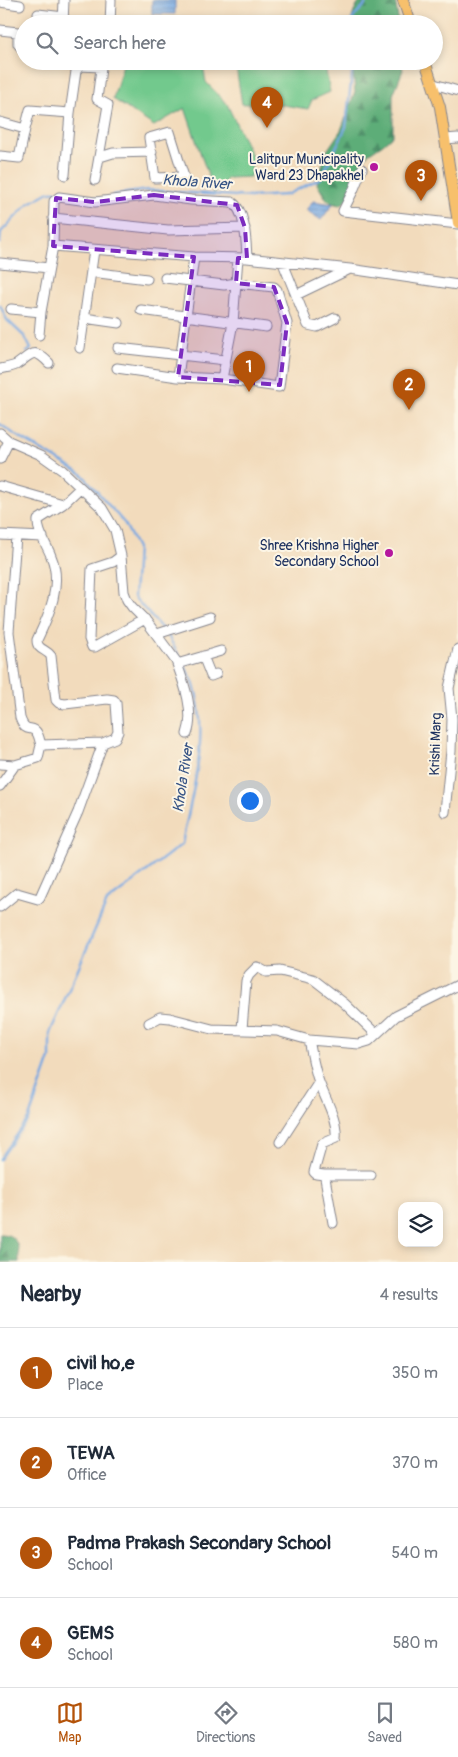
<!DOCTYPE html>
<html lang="en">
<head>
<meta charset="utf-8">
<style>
	:root { --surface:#fff; --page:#f6f6f7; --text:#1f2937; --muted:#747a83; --line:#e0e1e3; --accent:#b45309 }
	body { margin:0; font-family:Pangolin,sans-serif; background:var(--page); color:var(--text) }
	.controls { position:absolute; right:15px; bottom:15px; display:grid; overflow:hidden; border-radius:10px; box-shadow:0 2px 8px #0003 }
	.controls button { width:45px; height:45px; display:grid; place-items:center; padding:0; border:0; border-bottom:1px solid var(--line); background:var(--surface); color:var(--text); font:25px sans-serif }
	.you { position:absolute; left:249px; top:800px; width:18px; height:18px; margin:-12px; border:4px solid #fff; border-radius:50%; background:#1a73e8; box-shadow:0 0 0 8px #1a73e833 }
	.badge { display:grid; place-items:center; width:32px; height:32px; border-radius:50%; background:var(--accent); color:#fff; font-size:16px; font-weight:700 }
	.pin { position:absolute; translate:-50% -41px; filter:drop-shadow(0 1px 2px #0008) }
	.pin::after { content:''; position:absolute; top:26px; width:18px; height:15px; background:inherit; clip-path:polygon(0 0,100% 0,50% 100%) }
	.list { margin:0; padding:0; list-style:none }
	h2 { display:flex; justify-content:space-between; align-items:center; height:65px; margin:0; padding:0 20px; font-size:21px }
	h2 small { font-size:16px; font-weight:400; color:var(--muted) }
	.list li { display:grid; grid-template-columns:32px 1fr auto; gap:15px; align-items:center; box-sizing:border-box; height:90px; padding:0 20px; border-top:1px solid var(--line) }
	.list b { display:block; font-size:19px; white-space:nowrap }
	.list p { margin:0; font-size:16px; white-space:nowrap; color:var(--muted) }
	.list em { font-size:16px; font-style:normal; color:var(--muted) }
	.icon { flex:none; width:28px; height:28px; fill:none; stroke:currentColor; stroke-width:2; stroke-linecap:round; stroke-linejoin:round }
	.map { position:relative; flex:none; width:458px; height:1262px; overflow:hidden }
	.search { position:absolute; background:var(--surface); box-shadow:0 2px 8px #0003; left:15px; right:15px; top:15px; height:55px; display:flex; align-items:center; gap:12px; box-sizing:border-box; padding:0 18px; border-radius:28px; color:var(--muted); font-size:19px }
	.sheet { height:425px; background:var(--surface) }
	nav { display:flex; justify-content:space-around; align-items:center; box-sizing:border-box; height:70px; border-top:1px solid var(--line); background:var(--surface); font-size:14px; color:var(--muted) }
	nav a { display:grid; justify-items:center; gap:2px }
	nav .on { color:var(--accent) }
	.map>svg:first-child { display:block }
	.grass { fill:#72c98d; stroke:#467c76 }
	.forest { fill:url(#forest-firs); stroke:#3c6e6b }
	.water { fill:url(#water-rules); stroke:#486ba0 }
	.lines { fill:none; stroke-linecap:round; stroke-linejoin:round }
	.stream { stroke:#76a7e1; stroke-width:2.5 }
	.minor-casing { stroke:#86858d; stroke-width:11 }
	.major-casing { stroke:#86858d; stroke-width:12 }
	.minor { stroke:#fff; stroke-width:9 }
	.major { stroke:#f7c06c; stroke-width:10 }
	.marked { fill:#7b2cbf; fill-opacity:0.2; stroke:#7b2cbf; stroke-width:4; stroke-dasharray:10 6; stroke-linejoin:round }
	.poi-dot { fill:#b5179e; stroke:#fcf5e5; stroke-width:2 }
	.labels { text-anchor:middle; stroke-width:4; stroke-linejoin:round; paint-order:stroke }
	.poi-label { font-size:14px; fill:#1b2f5e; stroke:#fcf5e5; text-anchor:end }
	.street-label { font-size:14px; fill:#1b2f5e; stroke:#fcf5e5 }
	.water-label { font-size:15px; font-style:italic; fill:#365385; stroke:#fcf5e5 }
</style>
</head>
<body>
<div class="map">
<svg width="458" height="1262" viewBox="0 0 458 1262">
	<defs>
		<pattern id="forest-firs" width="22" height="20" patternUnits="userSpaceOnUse" patternTransform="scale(1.25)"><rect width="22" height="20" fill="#5dad78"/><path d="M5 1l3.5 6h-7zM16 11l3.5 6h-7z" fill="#4c8d66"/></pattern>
		<pattern id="water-rules" width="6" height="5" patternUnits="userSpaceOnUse" patternTransform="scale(1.25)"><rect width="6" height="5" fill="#76a7e1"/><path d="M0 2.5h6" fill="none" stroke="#6088ba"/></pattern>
	</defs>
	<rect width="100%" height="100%" fill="#fcf5e5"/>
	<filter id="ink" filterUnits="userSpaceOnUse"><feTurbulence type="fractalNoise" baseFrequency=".02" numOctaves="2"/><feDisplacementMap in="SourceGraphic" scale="10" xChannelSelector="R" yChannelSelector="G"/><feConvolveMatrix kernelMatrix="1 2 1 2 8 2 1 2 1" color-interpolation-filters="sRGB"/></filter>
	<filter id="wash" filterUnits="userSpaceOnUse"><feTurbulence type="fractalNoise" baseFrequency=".0096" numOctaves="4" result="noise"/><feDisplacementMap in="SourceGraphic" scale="20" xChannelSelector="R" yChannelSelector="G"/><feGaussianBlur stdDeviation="1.12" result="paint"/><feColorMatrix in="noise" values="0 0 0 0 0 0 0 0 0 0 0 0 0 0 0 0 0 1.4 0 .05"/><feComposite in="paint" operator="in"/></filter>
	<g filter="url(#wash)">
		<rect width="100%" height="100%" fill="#f2dbbc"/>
		<path class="grass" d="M137,18H184L183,24H135Z
			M124,61H202L206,82L227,104L253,159L250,177L228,178L214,193L185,108L154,126L113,99Z
			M235,61H324L330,92L312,100L308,109L271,103L242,104Z"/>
		<path class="forest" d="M361,0H395L398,18L397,24H350L355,9Z
			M352,61H401L403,70L393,95V135L383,144L368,154L358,169L349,198L341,205C326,204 324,195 317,184L326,152L341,130L355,92Z
			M0,1234C18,1234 19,1248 19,1262H0Z"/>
		<path class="water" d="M152,0H175V14H152Z
			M313,201L333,204L321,220L306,210Z"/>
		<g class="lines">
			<path class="stream" d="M349,24L357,13L365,5L366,0
				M113,195L147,190L250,197L286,195L321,178L346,127L352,73L351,61
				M0,243L1,232L28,204L49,192L67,191L96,198
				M0,305L7,320L25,337L31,349L27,352
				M0,424L17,436L82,474L125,524L137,548L134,597L163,630
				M167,634L181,659
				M0,1159L29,1118L50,1058V1033L107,902L182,844C192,792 210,738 194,685C192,678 187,671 184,664"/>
		</g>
	</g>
	<g filter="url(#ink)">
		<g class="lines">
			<g class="minor-casing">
				<path id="minor" d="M0,2L20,5
					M38,14L64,17
					M63,24L64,0
					M110,24L111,0
					M0,30L18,32V44L24,51
					M49,61L50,62
					M434,84L458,91
					M0,122L25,129L30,110L70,113
					M170,132L184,177L155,178L149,138Z
					M445,139L458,138
					M0,156L19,158L25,129
					M100,157L113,153L152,152
					M362,169L353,191L343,211L458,224
					M65,175L70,113L76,71L80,66L101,67
					M95,180L108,105L97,99L102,61
					M53,218L168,230L245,228
					M53,246L194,257L247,258L350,269L458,285
					M0,263L49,268
					M283,263L308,325L317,327L335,318
					M91,272L147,279
					M165,278L224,285L236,283L238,258
					M296,295L350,269
					M11,309L41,312
					M141,310L266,327
					M84,318L119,323
					M39,335L41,312L53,246L54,201L59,197L95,202L154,195L191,200L232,202C246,211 246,242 247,258
					M80,348L94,250
					M118,348L225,360
					M117,368L178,377L194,257
					M0,369C5,368 11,367 16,365C32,354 33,347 49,363
					M178,377L222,379L279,387L287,323L277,290L274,287L236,283L233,323L222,379
					M0,433L9,441L41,455L62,470L102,508L115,530L121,556L124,592L127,600L132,607L147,622L176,661C184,683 195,712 187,734
					M0,459L9,441
					M0,486L63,504
					M0,535L43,537
					M16,536L9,632L20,718C26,735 32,724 37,733C39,736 40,742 41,745
					M121,556L113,562L92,569L89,639L92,647H95L145,619
					M157,634L210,617
					M203,656L211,676L216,674
					M177,664L221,651
					M0,764L15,765L38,758L41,745L103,743L115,738L118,732L116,703L114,700L107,699L65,704L59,703L56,700L51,656C46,649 37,650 37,640C49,615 63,584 51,556C47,545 37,532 38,520L63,504L80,488
					M0,786L15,765
					M445,812L451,751L452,719L449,688L458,649
					M0,907L17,893L38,899L40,897L78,812L103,743
					M149,1023L160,1017L170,1018L212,1029L277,1031L309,1040L359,1044L369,1041L396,1016L458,985
					M242,1029L246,981L249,975L257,967L266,972L280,971L313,979L344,1003L376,1034
					M309,1040C312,1054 314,1069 319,1082C325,1099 338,1119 336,1138L322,1144L314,1172L316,1174L324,1175L325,1178L333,1223
					M280,1142L319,1082
					M324,1175H371"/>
			</g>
			<g class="major-casing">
				<path id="major" d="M403,0L411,24
					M425,61L440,107L458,223"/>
			</g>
			<use href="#minor" class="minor"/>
			<use href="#major" class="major"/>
		</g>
	</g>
	<path class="marked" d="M154,195L237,205L245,228L247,258H238L236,283L274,287L287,323L280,385L178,377L194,257L53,246L56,198L95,202Z"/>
	<g class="poi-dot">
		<circle cx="374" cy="167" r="5"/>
		<circle cx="389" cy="553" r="5"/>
	</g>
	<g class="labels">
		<g class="poi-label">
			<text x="364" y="164">Lalitpur Municipality<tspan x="364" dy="16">Ward 23 Dhapakhel</tspan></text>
			<text x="379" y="550">Shree Krishna Higher<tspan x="379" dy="16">Secondary School</tspan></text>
		</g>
		<g class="street-label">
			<text transform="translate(435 744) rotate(-88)" y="5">Krishi Marg</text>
		</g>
		<g class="water-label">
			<text transform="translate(197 182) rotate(4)" y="5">Khola River</text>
			<text transform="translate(183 778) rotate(-81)" y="5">Khola River</text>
		</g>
	</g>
</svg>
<div class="controls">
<button><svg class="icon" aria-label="layers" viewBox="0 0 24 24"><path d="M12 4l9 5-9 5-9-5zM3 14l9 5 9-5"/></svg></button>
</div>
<div class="you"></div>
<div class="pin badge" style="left:249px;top:392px">1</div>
<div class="pin badge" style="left:409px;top:410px">2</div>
<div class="pin badge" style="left:421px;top:201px">3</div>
<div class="pin badge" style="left:267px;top:128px">4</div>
<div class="search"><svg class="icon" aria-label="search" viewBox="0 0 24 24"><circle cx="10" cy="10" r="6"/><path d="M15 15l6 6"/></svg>Search here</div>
</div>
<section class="sheet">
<h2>Nearby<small>4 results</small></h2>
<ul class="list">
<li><span class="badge">1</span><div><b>civil ho,e</b><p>Place</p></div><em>350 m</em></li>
<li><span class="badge">2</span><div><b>TEWA</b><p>Office</p></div><em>370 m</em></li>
<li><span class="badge">3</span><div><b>Padma Prakash Secondary School</b><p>School</p></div><em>540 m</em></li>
<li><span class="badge">4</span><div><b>GEMS</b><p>School</p></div><em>580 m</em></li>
</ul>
</section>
<nav>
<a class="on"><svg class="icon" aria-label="map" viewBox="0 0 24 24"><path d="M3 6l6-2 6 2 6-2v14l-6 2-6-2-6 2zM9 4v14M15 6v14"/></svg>Map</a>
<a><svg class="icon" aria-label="directions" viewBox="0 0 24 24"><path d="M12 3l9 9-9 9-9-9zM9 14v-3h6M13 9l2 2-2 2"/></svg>Directions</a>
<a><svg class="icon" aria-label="saved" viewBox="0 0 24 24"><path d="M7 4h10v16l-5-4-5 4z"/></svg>Saved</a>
</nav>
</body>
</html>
